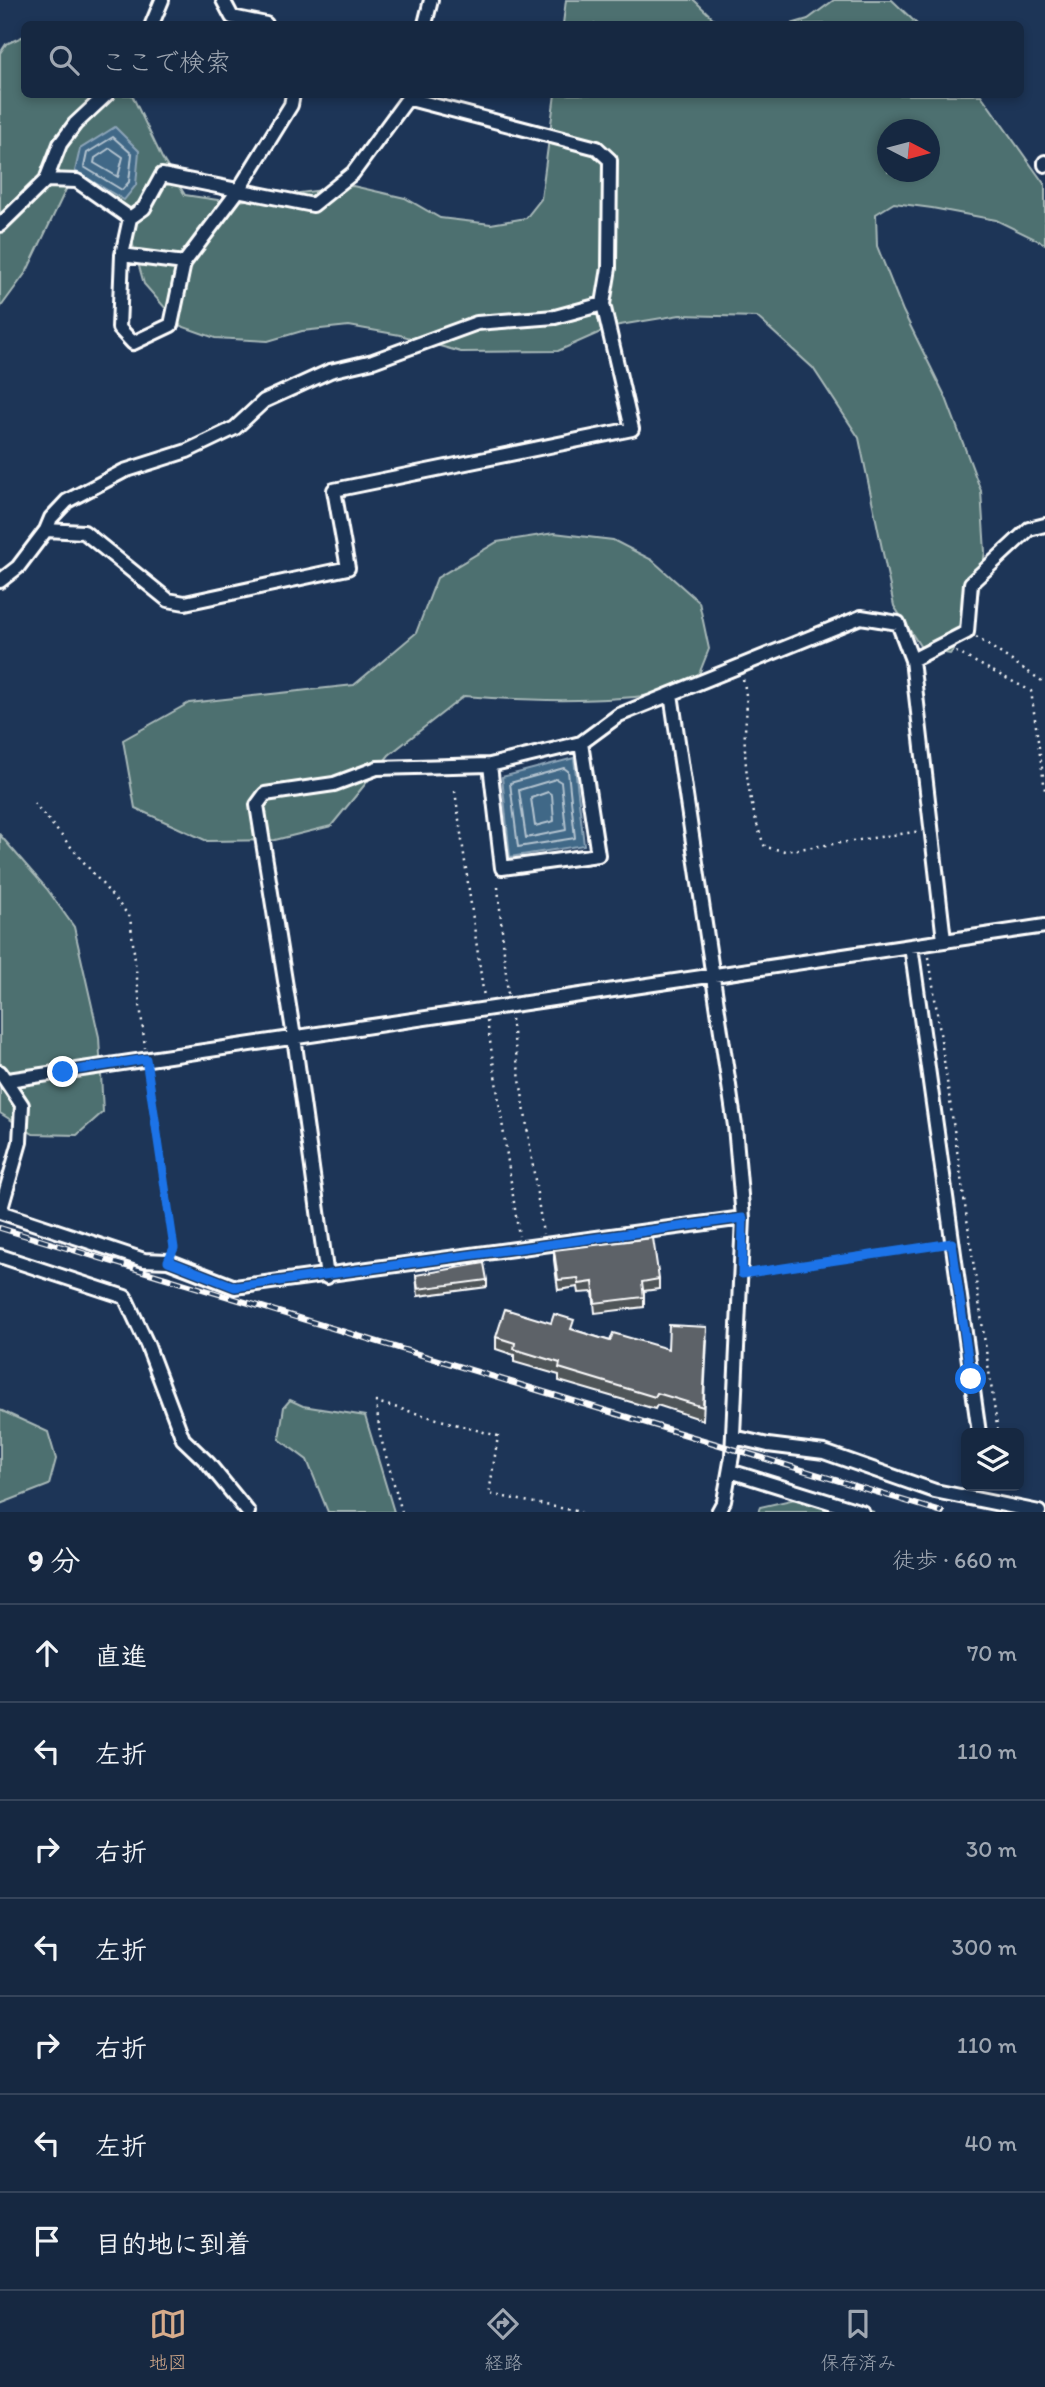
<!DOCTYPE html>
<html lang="ja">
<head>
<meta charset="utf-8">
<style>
	:root { --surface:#162841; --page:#23344c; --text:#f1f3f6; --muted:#9ea6b1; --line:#35445a; --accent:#d6ab8b }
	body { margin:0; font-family:Itim,"Klee One",sans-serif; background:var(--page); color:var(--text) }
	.controls { position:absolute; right:21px; bottom:21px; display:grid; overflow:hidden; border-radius:10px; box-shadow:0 4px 10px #0003 }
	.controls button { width:63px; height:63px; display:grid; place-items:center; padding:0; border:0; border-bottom:2px solid var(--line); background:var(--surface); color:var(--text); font:35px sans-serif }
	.compass { position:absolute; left:877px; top:119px; width:63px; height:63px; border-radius:50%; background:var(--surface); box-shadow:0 4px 10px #0003; rotate:96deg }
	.stop { position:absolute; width:21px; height:21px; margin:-16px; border:5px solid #1a73e8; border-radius:50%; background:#fff }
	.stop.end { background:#1a73e8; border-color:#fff; box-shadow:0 2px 7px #0008 }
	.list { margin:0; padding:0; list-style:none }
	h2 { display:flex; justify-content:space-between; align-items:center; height:91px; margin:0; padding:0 28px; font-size:30px }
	h2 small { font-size:23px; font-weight:400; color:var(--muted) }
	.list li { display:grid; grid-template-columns:46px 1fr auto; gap:21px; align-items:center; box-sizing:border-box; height:98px; padding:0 28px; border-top:2px solid var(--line) }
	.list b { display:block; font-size:26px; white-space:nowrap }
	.list em { font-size:23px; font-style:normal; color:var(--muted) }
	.icon { flex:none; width:38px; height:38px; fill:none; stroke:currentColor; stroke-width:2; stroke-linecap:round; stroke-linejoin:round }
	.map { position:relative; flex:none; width:1045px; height:1512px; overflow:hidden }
	.search { position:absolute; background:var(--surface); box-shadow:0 4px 10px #0003; left:21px; right:21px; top:21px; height:77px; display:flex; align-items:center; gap:18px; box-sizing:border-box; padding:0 24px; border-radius:10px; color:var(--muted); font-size:26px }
	.sheet { height:777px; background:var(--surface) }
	nav { display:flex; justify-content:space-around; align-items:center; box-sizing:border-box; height:98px; border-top:2px solid var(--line); background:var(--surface); font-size:19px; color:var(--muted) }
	nav a { display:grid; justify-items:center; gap:4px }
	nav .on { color:var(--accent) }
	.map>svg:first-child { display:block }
	.green { fill:#4e6f6f; stroke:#a6b7b7; stroke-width:2; fill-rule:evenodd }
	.water { fill:#406887; stroke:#8ca4b7; stroke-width:2 }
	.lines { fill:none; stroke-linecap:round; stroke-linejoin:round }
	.shore { stroke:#b3c3cf; stroke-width:2 }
	.minor-casing { stroke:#fff; stroke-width:18 }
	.path { stroke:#fff; stroke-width:2.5; stroke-dasharray:2 5; stroke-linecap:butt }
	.minor { stroke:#1d3557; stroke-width:12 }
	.rail-casing { stroke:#fff; stroke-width:6 }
	.rail { stroke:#1d3557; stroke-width:3.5; stroke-dasharray:10; stroke-linecap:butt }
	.wall { fill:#505459; stroke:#fff; stroke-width:2 }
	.building { fill:#5d6268; stroke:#fff; stroke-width:2 }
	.route { stroke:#1a73e8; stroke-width:9 }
</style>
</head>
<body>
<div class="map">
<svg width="1045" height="1512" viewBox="0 0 1045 1512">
	<rect width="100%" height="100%" fill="#1d3557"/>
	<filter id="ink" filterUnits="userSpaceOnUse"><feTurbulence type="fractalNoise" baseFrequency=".0143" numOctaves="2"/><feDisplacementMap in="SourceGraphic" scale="14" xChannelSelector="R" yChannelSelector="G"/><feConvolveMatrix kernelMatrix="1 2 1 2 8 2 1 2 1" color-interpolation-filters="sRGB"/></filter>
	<g filter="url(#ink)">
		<path class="green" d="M566,0H694L719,24H563Z
			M834,0H892L917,24H791L808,19Z
			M24,36V94L132,95L162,158L185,195L231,202L353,186L405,198L440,218L491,224L526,218L541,199L555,94L981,95L1045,185V244L996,220L932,208L894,203L876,214L877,246L903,311L946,398L981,491L985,552L973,626L950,654L922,649L894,606L859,438L813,368L757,317L680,315L614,326L558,351L461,352L400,335L349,326L302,331L268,341L215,338L181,326L144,284L124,213L89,168L70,181L27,271L0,308V53L6,44ZM888,130H930V172H888Z
			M554,533L613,540L652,560L699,602L709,649L693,689C616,703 542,702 464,696L389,755L331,826L275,840L207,841L135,808L123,740L189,703L354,685L416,633L437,578L497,542Z
			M0,835L47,889L74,927L99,1037L103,1112L77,1135L33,1134L0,1113Z
			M290,1400L303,1406L365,1416L394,1512H328L307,1460L279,1439L284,1407Z
			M0,1410L48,1432L56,1459L49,1485L0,1504Z
			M817,1494L874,1512H758L760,1507Z"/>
		<path class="water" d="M115,127L139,151L136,185L124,200L75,171L80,149Z
			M574,758L584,845L510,857L502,777Z"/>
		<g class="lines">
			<path class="shore" d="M113,137L132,154L129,182L122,190L84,167L87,153Z
				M110,148L123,157L118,177L94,163L95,158Z
				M564,768L568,771L575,838L518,847L510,783Z
				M556,779L561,782L566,830L526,838L519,790Z
				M548,792L552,795L554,821L535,826L531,798Z"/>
			<g class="minor-casing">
				<path id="minor" d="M223,0L232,17L266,24
					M152,24L162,0
					M425,24L431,0
					M293,94L291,105L238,191L184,263L171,325L133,343L119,328L122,255L130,218L144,208L162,175L313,205L353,173L411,94
					M1045,162V165
					M46,180L77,181L130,218
					M0,225L46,180L60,144L75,124L107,94
					M122,255L184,263
					M46,530L84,532L168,600L185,603L348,568L334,490L632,429L603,304L609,268L610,160L597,148L410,99
					M0,581L18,567L46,530L51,518L67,501L124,471L187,451L235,428L264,401L330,371L373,361L477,323L555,317L603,304
					M912,660L967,632L971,583L1029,529L1045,525
					M671,694L735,1126L743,1218L732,1456L724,1501L718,1512
					M490,765L502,868L598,855L581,743
					M911,946L979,1433
					M0,1072L22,1105L20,1142L0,1212
					M8,1080L1045,926
					M0,1212L144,1260L168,1261L235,1287L743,1218
					M0,1256L125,1297L147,1344L183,1439L208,1463L248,1512
					M327,1277L294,1037L257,805L265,794L334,784L377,768L490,765L581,743L619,715L861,617L898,623L912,660L944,940
					M734,1437L768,1445L824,1452L935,1491L1039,1512
					M730,1471L862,1512"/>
			</g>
			<path class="path" d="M976,637L1045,683
				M956,652L1031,691L1045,790
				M743,679C751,711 743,721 745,750C746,780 753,819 765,847L785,851L921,831
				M455,791L484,997
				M34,803L130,917L145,1048
				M498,887L508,995
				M929,957L998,1433
				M511,1019L543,1234
				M487,1021L519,1236
				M148,1072L174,1249
				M752,1273L939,1245
				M402,1512L380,1435L376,1402L498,1436L489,1494L581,1512"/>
			<use href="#minor" class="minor"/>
			<g class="rail-casing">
				<path id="rail" d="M0,1228L942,1512"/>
			</g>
			<use href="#rail" class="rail"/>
		</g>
		<path class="wall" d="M554,1250L659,1279V1289L644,1291V1307L595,1313L593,1292L579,1293L578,1287L558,1290L554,1260Z
			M416,1275L487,1280V1287L418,1296Z
			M551,1323L610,1341L668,1349L707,1340L703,1420L657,1405L655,1409L559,1381V1375L514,1362V1355L496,1349V1337Z"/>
		<path class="building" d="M653,1238L659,1279L642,1282L644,1297L595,1303L593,1282L579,1284L578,1278L558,1280L554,1250Z
			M484,1263L487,1280L418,1289L416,1275Z
			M505,1309L551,1323L554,1314L574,1320L571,1329L610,1341L613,1333L668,1349L669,1325L707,1327L703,1407L657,1393L655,1397L559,1368L560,1363L514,1349L515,1343L496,1337Z"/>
	</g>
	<g class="lines" filter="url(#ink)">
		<path class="route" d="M63,1072L146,1059L174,1248L168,1261L235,1287L743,1218L742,1274L952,1243L971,1379"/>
	</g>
</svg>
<div class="controls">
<button><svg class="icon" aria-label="layers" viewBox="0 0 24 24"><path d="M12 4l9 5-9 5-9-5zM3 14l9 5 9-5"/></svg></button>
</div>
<svg class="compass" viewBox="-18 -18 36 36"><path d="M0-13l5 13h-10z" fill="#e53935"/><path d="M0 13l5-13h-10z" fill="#9ea6b1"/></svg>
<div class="stop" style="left:971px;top:1379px"></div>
<div class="stop end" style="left:63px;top:1072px"></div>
<div class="search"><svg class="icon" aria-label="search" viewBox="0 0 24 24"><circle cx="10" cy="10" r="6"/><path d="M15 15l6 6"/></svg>ここで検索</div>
</div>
<section class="sheet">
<h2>9 分<small>徒歩 · 660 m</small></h2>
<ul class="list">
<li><svg class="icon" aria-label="ahead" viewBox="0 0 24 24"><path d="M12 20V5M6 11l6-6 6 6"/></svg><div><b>直進</b></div><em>70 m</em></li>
<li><svg class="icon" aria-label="left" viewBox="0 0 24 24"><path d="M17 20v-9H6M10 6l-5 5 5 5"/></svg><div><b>左折</b></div><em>110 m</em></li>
<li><svg class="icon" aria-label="right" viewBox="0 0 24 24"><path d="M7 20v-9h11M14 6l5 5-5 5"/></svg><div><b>右折</b></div><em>30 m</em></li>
<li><svg class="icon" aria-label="left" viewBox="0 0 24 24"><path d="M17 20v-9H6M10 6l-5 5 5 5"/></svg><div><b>左折</b></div><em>300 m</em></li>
<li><svg class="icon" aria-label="right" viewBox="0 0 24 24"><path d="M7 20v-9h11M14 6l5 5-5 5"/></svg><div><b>右折</b></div><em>110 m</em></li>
<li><svg class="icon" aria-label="left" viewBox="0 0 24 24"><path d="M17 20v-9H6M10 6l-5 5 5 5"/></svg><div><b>左折</b></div><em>40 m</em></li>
<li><svg class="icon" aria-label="arrive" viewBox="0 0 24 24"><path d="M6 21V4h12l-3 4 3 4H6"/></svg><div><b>目的地に到着</b></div></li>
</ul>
</section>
<nav>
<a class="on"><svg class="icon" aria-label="map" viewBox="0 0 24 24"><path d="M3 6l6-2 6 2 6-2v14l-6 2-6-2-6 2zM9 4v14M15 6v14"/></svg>地図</a>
<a><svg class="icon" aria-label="directions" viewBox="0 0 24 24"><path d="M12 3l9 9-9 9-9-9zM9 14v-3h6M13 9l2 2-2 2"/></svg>経路</a>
<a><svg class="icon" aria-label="saved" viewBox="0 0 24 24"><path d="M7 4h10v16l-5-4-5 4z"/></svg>保存済み</a>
</nav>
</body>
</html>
